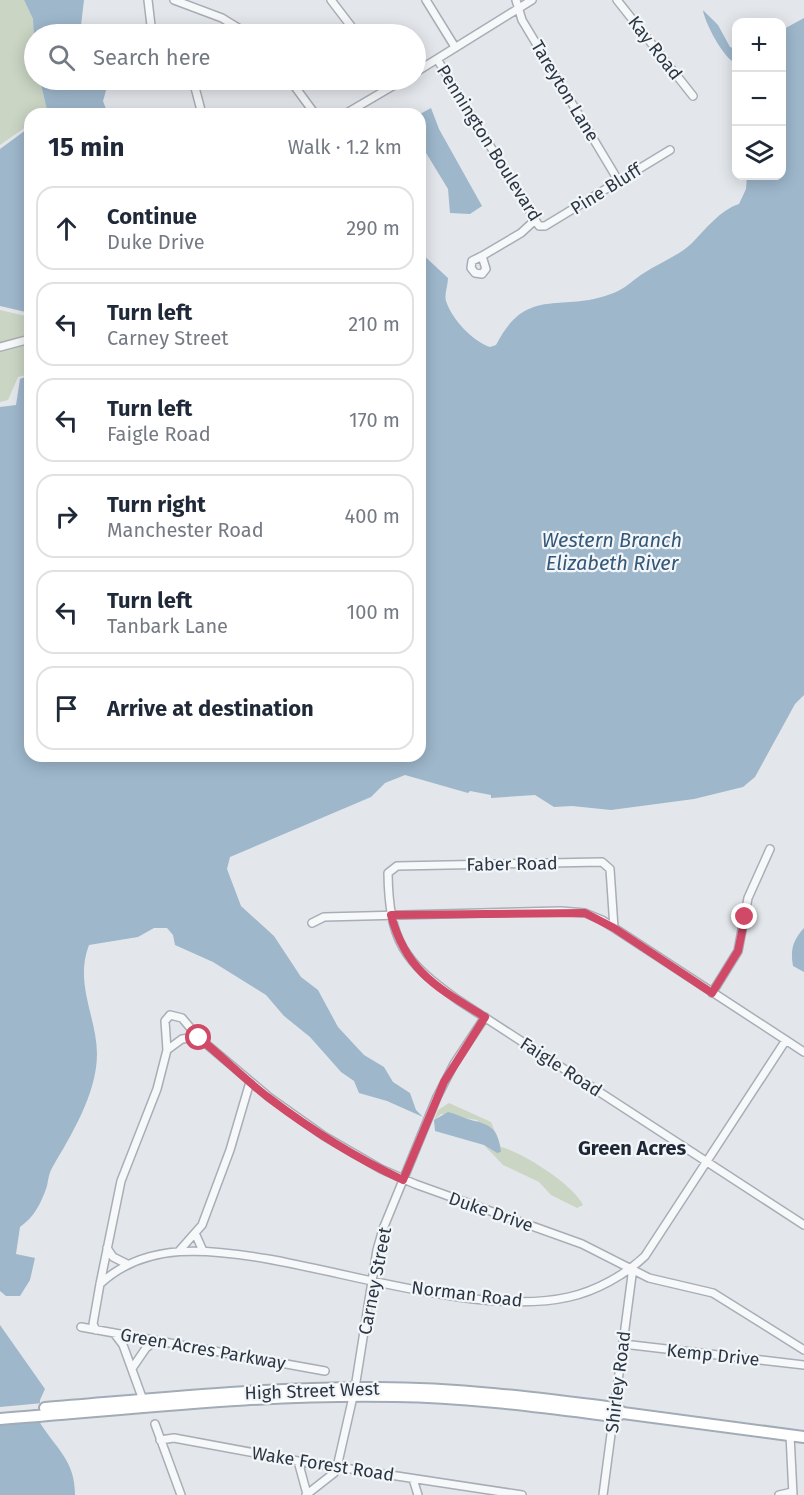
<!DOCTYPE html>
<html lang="en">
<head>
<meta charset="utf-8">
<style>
	:root { --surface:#fff; --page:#f2f2f3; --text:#1f2937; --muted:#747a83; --line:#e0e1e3 }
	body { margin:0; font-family:"Fira Sans",sans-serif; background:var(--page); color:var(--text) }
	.controls { position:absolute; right:18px; top:18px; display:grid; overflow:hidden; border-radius:12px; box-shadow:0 3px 15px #0003 }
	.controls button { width:54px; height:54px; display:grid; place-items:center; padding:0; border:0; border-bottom:2px solid var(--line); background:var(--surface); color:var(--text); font:30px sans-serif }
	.stop { position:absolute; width:18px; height:18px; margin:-14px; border:4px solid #d04967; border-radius:50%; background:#fff }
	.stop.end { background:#d04967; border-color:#fff; box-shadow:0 2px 6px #0008 }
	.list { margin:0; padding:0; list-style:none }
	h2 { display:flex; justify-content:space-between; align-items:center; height:78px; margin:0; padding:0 24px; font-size:26px }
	h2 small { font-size:20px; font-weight:400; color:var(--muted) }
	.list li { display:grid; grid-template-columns:39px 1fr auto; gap:18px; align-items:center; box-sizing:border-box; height:84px; margin:0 12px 12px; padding:0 12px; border:2px solid var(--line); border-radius:18px }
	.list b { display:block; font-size:22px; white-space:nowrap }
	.list p { margin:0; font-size:20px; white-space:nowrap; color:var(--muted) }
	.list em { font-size:20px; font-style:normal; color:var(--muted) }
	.icon { flex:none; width:33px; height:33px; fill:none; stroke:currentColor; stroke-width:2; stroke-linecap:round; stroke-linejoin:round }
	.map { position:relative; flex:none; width:804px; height:1495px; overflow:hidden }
	.search { position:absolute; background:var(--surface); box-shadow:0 3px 15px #0003; left:24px; top:24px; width:402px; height:66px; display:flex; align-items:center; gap:15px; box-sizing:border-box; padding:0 21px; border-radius:33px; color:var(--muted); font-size:22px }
	.panel { position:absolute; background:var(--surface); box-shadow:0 3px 15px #0003; left:24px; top:108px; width:402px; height:654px; border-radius:18px }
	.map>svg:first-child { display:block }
	.green { fill:#cad5c4 }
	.water { fill:#9eb7cb }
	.pier { fill:#e3e7eb }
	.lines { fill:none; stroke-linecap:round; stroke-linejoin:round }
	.minor-casing { stroke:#a8aeb6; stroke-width:10 }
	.primary-casing { stroke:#a2acb7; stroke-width:14 }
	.minor { stroke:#f6f8f9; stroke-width:7 }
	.primary { stroke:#fff; stroke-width:10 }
	.route { stroke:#d04967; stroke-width:8 }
	.labels { text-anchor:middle; stroke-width:4.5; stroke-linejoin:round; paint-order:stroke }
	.street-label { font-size:18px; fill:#2b3644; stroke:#f3f6f8 }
	.water-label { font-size:20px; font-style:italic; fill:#345879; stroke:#f3f6f8 }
	.neighbourhood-label { font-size:20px; font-weight:bold; fill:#1d2735; stroke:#f3f6f8 }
</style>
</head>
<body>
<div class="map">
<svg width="804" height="1495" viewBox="0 0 804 1495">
	<rect width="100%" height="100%" fill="#e3e7eb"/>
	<path class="green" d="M0,0H24L33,19L34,80H40L47,110L41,114H30L28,129L27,126L0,145Z
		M0,310L30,317V374L18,377L8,400L0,402Z
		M449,1103L491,1122L501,1147C522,1152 574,1185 583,1205L577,1208L551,1195L539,1182L503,1165L484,1145L497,1153L477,1120L441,1114L434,1120L438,1110Z"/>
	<path class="water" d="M24,0H84L80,34H34V42L33,19Z
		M703,10L718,25L730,47L736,49V63C724,60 704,21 703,10Z
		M804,18V695L795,704L755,777L743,787L694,799L611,810L572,806L554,807L535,795L491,798V795L470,791L468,793L405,775L385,783L371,797L230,857L227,869L241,906L274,936L301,977L318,990L338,1027L364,1055L384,1067L393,1082L410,1093L416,1110L423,1117L387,1101L359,1093L354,1081L341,1072L310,1037L284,1016L266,995L213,962L175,945L173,935L167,928H154L138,937L89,945C74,983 97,1018 97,1054C97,1094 70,1137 52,1168C49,1173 48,1181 47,1186C41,1204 34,1217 20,1227L16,1254L35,1258L30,1280L20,1296H6L0,1291V407L16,405L20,379L30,375V756H420V252L448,278C448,285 444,295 446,301C452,319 472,341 490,347L496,345C528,282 564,316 618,291C628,286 634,279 644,273C659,263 678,256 691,244C706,229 720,210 739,204L746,189L747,176H782V30Z
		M40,80H109L103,101L108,114H41L47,110Z
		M431,108L439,129L482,206L470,214L450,213L448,189L420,143V114Z
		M30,127V313L0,306V149Z
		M804,928V972L793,966C790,950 793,940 804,928Z
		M448,1112C456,1114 464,1118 471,1120C492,1125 498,1129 501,1152L497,1153L484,1145L435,1131L434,1120Z
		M0,1325L45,1389L40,1400L39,1421C55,1448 75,1459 75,1495H0Z"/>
	<path class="pier" d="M43,1403V1421L0,1424V1407Z"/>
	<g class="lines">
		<g class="minor-casing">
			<path id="minor" d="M148,0L152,34
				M174,0L222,18L248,34
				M331,0L357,34
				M426,0L455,47
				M516,0L522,20L618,180
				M617,0L693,96
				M437,59L539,226H545L670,150
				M416,72L532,0
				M193,80L202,114
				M290,80L315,114
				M345,114L403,80
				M482,256L521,233L534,221
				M482,256L486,269L482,274L475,273L471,268L472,261Z
				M0,347L30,339
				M312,923L324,917L561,911L585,913L602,920L804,1052
				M614,928L610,869L602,862L397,866L388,873C389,941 404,962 458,1000L804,1225
				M712,993L738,951L748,898L770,849
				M167,1050L165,1021L170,1015L182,1018L198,1037L269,1097L324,1136L381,1169L415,1184L582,1244L649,1278L713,1293L804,1350
				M195,1233L203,1251
				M107,1248L113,1257L127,1264
				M179,1251L202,1225L230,1150L250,1082
				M100,1284C146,1241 210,1249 268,1259C354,1274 486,1316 569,1297C596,1291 625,1275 645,1256L786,1040
				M81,1327L325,1371
				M96,1330L93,1324L100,1284L121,1181L157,1089L167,1050L182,1039L198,1037
				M114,1333L123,1345L143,1400
				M623,1344L804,1365
				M133,1367L146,1348L155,1341
				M155,1424L181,1495
				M790,1435L793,1495
				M160,1440L174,1438L298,1461L522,1495
				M298,1461L307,1494
				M413,1479L418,1495
				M306,1495L334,1473L337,1467L355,1388L377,1250L383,1229L437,1097L454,1064L485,1017
				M603,1495L632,1275L630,1269
				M779,1495L792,1492"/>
		</g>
		<g class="primary-casing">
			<path id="primary" d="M45,1408C156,1399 267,1387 378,1388C458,1388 536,1398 615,1408L623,1413
				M0,1419C131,1409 264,1393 396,1396C469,1397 541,1407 614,1416L623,1413L804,1437"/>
		</g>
		<use href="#minor" class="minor"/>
		<use href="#primary" class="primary"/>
	</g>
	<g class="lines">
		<path class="route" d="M199,1038C223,1057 245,1080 269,1098C311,1130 356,1158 403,1180L444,1082L485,1017C438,988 406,972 391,915L585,913L614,928L712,993L738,951L745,917"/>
	</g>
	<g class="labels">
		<g class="street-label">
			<text transform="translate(655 48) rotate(52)" y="6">Kay Road</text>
			<text transform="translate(565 91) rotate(59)" y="6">Tareyton Lane</text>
			<text transform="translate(489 143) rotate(58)" y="6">Pennington Boulevard</text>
			<text transform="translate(606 189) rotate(-32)" y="6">Pine Bluff</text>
			<text transform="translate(512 864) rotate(-1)" y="6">Faber Road</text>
			<text transform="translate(561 1067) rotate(33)" y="6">Faigle Road</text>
			<text transform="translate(491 1212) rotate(19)" y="6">Duke Drive</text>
			<text transform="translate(375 1281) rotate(-79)" y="6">Carney Street</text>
			<text transform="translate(467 1294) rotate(7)" y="6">Norman Road</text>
			<text transform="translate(203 1349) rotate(10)" y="6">Green Acres Parkway</text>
			<text transform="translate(713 1355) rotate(6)" y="6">Kemp Drive</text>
			<text transform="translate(618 1382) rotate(-83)" y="6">Shirley Road</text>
			<text transform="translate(312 1391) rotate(-2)" y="6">High Street West</text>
			<text transform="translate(323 1464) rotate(9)" y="6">Wake Forest Road</text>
		</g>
		<g class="water-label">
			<text x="612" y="547">Western Branch<tspan x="612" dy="23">Elizabeth River</tspan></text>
		</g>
		<g class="neighbourhood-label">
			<text x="632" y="1155">Green Acres</text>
		</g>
	</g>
</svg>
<div class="controls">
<button>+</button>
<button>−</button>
<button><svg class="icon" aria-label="layers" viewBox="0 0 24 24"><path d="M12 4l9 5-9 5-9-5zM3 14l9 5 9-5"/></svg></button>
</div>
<div class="stop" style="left:199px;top:1038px"></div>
<div class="stop end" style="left:745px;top:917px"></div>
<div class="search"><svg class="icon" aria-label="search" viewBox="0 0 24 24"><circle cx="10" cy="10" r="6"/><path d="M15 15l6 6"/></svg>Search here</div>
<section class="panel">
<h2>15 min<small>Walk · 1.2 km</small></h2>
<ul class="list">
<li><svg class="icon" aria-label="ahead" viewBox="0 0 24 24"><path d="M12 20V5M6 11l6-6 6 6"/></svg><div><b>Continue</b><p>Duke Drive</p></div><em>290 m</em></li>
<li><svg class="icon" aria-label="left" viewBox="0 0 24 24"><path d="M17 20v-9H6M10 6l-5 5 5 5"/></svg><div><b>Turn left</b><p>Carney Street</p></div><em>210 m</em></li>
<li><svg class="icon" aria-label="left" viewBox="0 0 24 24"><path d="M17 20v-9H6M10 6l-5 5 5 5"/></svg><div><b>Turn left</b><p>Faigle Road</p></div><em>170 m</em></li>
<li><svg class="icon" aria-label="right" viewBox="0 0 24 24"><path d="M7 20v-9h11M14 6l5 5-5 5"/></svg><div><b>Turn right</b><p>Manchester Road</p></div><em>400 m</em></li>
<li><svg class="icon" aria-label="left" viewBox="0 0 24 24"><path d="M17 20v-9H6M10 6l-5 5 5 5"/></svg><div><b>Turn left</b><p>Tanbark Lane</p></div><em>100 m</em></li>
<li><svg class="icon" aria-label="arrive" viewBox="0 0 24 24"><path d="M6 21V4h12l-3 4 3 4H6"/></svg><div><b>Arrive at destination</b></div></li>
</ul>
</section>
</div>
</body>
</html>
